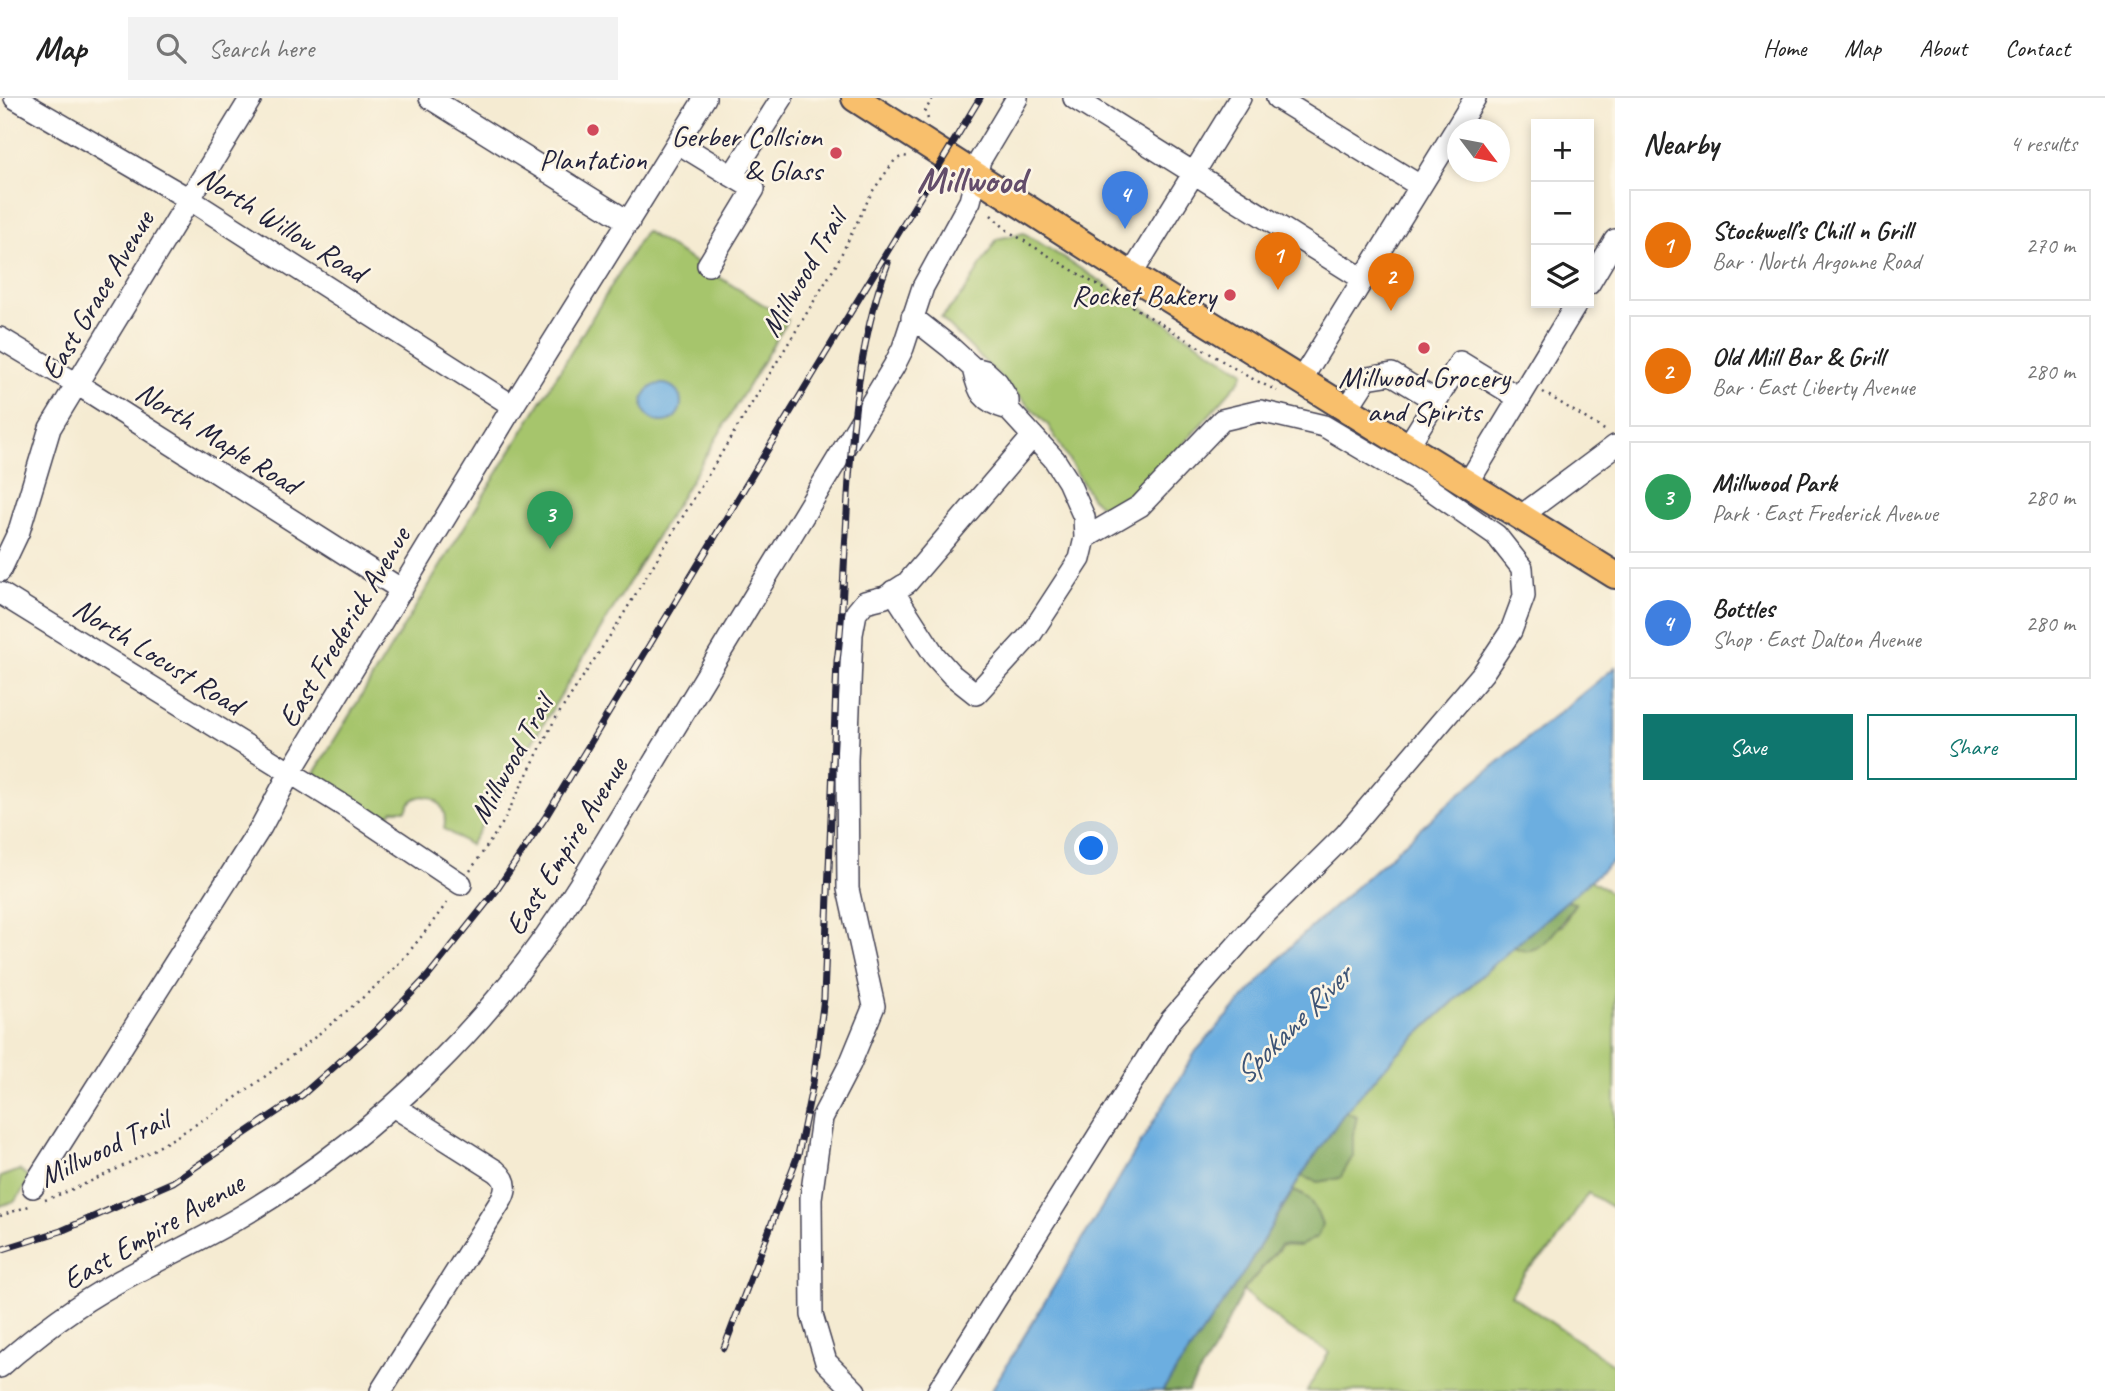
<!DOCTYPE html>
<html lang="en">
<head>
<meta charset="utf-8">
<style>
	:root { --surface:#fff; --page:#f2f2f2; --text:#222; --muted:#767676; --line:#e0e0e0; --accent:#0f766e }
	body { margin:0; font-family:Caveat,sans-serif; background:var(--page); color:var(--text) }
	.controls { position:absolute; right:21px; top:21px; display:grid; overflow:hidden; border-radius:0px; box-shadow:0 4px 10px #0003 }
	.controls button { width:63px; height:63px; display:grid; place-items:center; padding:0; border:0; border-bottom:2px solid var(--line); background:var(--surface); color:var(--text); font:35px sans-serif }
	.compass { position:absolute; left:1447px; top:21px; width:63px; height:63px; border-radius:50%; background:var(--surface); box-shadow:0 4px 10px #0003; rotate:122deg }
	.you { position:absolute; left:1092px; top:751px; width:24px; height:24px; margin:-18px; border:5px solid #fff; border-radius:50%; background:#1a73e8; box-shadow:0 0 0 10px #1a73e833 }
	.badge { display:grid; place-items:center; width:46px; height:46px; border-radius:50%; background:var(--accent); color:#fff; font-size:23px; font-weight:700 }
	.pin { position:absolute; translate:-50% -58px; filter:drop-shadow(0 2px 4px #0008) }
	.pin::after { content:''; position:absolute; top:37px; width:24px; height:21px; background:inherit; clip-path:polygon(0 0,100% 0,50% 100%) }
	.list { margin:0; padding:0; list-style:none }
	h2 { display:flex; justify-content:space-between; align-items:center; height:91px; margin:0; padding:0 28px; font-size:30px }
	h2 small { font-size:23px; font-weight:400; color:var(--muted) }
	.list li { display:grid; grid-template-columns:46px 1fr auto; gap:21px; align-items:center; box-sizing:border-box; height:112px; margin:0 14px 14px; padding:0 14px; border:2px solid var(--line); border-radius:0px }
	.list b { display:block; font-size:26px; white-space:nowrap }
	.list p { margin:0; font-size:23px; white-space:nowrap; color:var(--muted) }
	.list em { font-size:23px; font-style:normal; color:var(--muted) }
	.actions { display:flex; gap:14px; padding:21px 28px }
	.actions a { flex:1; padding:16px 0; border:2px solid var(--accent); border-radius:0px; text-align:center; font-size:24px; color:var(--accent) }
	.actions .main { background:var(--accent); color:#fff }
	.icon { flex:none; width:38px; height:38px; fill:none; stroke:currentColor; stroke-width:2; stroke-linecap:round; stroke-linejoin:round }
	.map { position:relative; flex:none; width:1615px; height:1293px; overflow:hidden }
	header { display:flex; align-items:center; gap:42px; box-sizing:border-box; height:98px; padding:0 35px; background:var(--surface); border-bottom:2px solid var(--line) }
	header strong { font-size:33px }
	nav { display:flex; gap:38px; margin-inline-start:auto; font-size:24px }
	.search { width:490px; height:63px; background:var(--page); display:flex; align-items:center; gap:18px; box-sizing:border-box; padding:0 24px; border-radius:0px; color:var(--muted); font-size:26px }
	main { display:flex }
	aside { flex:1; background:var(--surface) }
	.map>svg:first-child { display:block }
	.green { fill:#a6c56c; stroke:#647454; stroke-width:2 }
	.forest { fill:#84aa60; stroke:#53664e; stroke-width:2 }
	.water { fill:#6caee0; stroke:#47688e; stroke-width:2 }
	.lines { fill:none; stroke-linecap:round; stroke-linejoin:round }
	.minor-casing { stroke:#424052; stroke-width:24 }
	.major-casing { stroke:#424052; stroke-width:30 }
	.path { stroke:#424052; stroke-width:2.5; stroke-dasharray:2 5; stroke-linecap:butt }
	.minor { stroke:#fff; stroke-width:21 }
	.major { stroke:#f8bf6c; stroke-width:26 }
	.rail-casing { stroke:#22223b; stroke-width:7 }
	.rail { stroke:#fcf5e5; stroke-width:4.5; stroke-dasharray:13; stroke-linecap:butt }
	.poi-dot { fill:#d1495b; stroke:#fcf5e5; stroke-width:2.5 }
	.labels { text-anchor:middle; stroke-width:5; stroke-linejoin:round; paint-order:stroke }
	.poi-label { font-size:30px; fill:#22223b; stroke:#fcf5e5; text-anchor:end }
	.street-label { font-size:30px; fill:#22223b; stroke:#fcf5e5 }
	.water-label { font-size:32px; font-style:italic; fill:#3c5375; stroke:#fcf5e5 }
	.district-label { font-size:37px; font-weight:bold; fill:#634d6b; stroke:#fcf5e5 }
</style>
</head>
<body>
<header>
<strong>Map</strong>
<div class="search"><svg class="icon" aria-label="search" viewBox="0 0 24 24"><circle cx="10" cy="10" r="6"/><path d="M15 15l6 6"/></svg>Search here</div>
<nav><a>Home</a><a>Map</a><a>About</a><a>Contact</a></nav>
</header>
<main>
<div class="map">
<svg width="1615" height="1293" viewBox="0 0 1615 1293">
	<rect width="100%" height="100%" fill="#fcf5e5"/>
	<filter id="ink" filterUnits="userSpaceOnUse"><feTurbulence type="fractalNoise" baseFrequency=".0143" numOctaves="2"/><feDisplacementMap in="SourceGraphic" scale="14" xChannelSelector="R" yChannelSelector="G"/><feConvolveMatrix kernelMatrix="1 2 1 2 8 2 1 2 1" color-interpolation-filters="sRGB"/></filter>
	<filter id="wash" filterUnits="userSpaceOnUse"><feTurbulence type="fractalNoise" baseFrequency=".00686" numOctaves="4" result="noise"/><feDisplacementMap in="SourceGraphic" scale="28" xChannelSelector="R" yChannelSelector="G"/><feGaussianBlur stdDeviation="1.57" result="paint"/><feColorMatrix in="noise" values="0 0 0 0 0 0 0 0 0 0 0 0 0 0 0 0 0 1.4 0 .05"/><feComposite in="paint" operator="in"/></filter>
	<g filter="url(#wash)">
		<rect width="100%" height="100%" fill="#f5ebd2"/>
		<path class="green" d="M645,133L788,222L470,747L444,731C451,698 415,687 406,712H393L383,725L313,677Z
			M1024,135L1244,274L1241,281L1126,411L1105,412L1091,399L1048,327L941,220L963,196L997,141Z
			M1590,782L1615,797V1111L1588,1095L1553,1149L1525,1174L1511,1197L1615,1268V1293H1307L1329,1254L1289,1231L1243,1193L1282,1147L1300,1148L1303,1096L1293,1093L1301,1078L1318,1084L1353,1058V1036L1357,1019L1345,1014L1397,956L1514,848L1518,852L1563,827L1575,806L1566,803Z
			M20,1072L31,1081L15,1103L0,1108V1079Z"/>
		<path class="forest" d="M1566,803L1575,805C1564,821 1538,867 1514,848Z
			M1345,1014L1357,1018L1353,1036V1058L1340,1080L1318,1084L1301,1078Z
			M1293,1093C1311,1098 1316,1111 1322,1127L1317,1139L1300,1148L1281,1147L1243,1193L1213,1254L1188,1293H1162L1241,1179Z"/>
		<path class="water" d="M643 305a19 19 0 1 1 38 0a19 19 0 1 1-38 0Z
			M1615,569V761L1485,874L1397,956L1345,1014L1301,1078L1241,1179L1162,1293H991L1196,953L1293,846L1451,703Z"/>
	</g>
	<g filter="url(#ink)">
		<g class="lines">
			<g class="minor-casing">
				<path id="minor" d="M15,0L189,101L513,308
					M430,0L629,124
					M1074,0L1363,181
					M1277,0L1420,88
					M678,45L732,78L782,0
					M708,167L754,91L732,78
					M1131,177L1240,0
					M1589,186L1615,142
					M912,219L950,249L973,270L985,273L997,284L1008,302V311C983,304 978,294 973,270
					M0,240L77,286L402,492
					M1301,282L1475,0
					M1347,311L1367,280L1392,276L1436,303L1460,264L1519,300
					M1408,348L1436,303
					M1468,385L1577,205
					M1521,418L1615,348
					M0,473L19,433L50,330L251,0
					M893,493L935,558L952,577L976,596L1031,536L1080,461L1085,440L1084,419L1068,383L1054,361L1008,311
					M0,495L349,711L461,786
					M33,1089L261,729L290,675L513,308L705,0
					M0,1269C36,1237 74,1208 116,1185C159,1161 204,1141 247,1115C383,1033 496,921 580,786L894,268L903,250L923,189L970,103L980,62L1017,0
					M381,1293L502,1101C508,1089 506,1081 496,1073L393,1008
					M855,1293L826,1264L812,1217L811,1100L822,1020L850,966L874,908L848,791L847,662L852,536L856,515L865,504L885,499L907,485L1033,338
					M938,1293L1171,922L1259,822L1345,737L1483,575L1511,533L1524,498L1522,470L1496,437L1430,391L1324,328L1260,313L1222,322L1140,408L1085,440"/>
			</g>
			<g class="major-casing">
				<path id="major" d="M855,0L1131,177L1615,477"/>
			</g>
			<path class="path" d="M928,21L925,13L933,0
				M991,117L1008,133L1247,278L1277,293
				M1543,294L1606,333
				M470,773L502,726L554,623L615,530L836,167L872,94L895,62L903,58L909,59
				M45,1102C148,1064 237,1004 321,934C348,912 376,890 400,864C418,844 434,822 450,801
				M0,1118L32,1107"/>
			<use href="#minor" class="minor"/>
			<use href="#major" class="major"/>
			<g class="rail-casing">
				<path id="rail" d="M0,1152L61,1133L173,1084L302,997L376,932L428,878L496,793L545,720L980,0
					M724,1250L798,1057L813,985L824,900L837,563C843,521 843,478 846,435C850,349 857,245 888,165"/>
			</g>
			<use href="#rail" class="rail"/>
		</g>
	</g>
	<g class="poi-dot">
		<circle cx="593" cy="32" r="7"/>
		<circle cx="836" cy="55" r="7"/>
		<circle cx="1230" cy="197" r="7"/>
		<circle cx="1424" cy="250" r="7"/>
	</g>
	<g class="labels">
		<g class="poi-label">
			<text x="822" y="48">Gerber Collsion<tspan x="822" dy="34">&amp; Glass</tspan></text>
			<text x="593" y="71" text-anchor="middle">Plantation</text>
			<text x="1216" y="207">Rocket Bakery</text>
			<text x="1424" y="289" text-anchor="middle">Millwood Grocery<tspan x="1424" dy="34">and Spirits</tspan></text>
		</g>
		<g class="street-label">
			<text transform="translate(282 126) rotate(32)" y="10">North Willow Road</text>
			<text transform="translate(803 175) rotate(-60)" y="10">Millwood Trail</text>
			<text transform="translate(97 197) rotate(-59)" y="10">East Grace Avenue</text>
			<text transform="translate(218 340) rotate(32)" y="10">North Maple Road</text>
			<text transform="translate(344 529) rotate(-59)" y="10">East Frederick Avenue</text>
			<text transform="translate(158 558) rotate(32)" y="10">North Locust Road</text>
			<text transform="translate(511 661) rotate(-61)" y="10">Millwood Trail</text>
			<text transform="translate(566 748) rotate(-58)" y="10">East Empire Avenue</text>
			<text transform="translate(104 1050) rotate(-26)" y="10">Millwood Trail</text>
			<text transform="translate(153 1133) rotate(-30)" y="10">East Empire Avenue</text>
		</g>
		<g class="water-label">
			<text transform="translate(1292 926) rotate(-45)" y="11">Spokane River</text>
		</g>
		<g class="district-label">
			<text x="971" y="94">Millwood</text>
		</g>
	</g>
</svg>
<div class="controls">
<button>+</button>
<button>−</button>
<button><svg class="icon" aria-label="layers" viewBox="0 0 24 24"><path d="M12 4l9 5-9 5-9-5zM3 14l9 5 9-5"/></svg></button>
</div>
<svg class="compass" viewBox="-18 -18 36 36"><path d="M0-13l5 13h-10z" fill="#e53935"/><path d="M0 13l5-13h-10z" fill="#767676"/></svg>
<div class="you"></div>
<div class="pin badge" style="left:1278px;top:192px;background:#e8710a">1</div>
<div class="pin badge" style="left:1391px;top:213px;background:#e8710a">2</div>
<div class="pin badge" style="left:550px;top:451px;background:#2e9e5b">3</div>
<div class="pin badge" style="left:1125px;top:131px;background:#3f7fe0">4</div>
</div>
<aside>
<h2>Nearby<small>4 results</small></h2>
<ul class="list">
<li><span class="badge" style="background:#e8710a">1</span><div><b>Stockwell’s Chill n Grill</b><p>Bar · North Argonne Road</p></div><em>270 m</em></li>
<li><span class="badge" style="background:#e8710a">2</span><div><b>Old Mill Bar &amp; Grill</b><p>Bar · East Liberty Avenue</p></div><em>280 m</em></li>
<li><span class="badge" style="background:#2e9e5b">3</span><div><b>Millwood Park</b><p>Park · East Frederick Avenue</p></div><em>280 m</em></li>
<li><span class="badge" style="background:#3f7fe0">4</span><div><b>Bottles</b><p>Shop · East Dalton Avenue</p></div><em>280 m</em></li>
</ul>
<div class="actions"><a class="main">Save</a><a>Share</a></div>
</aside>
</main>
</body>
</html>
